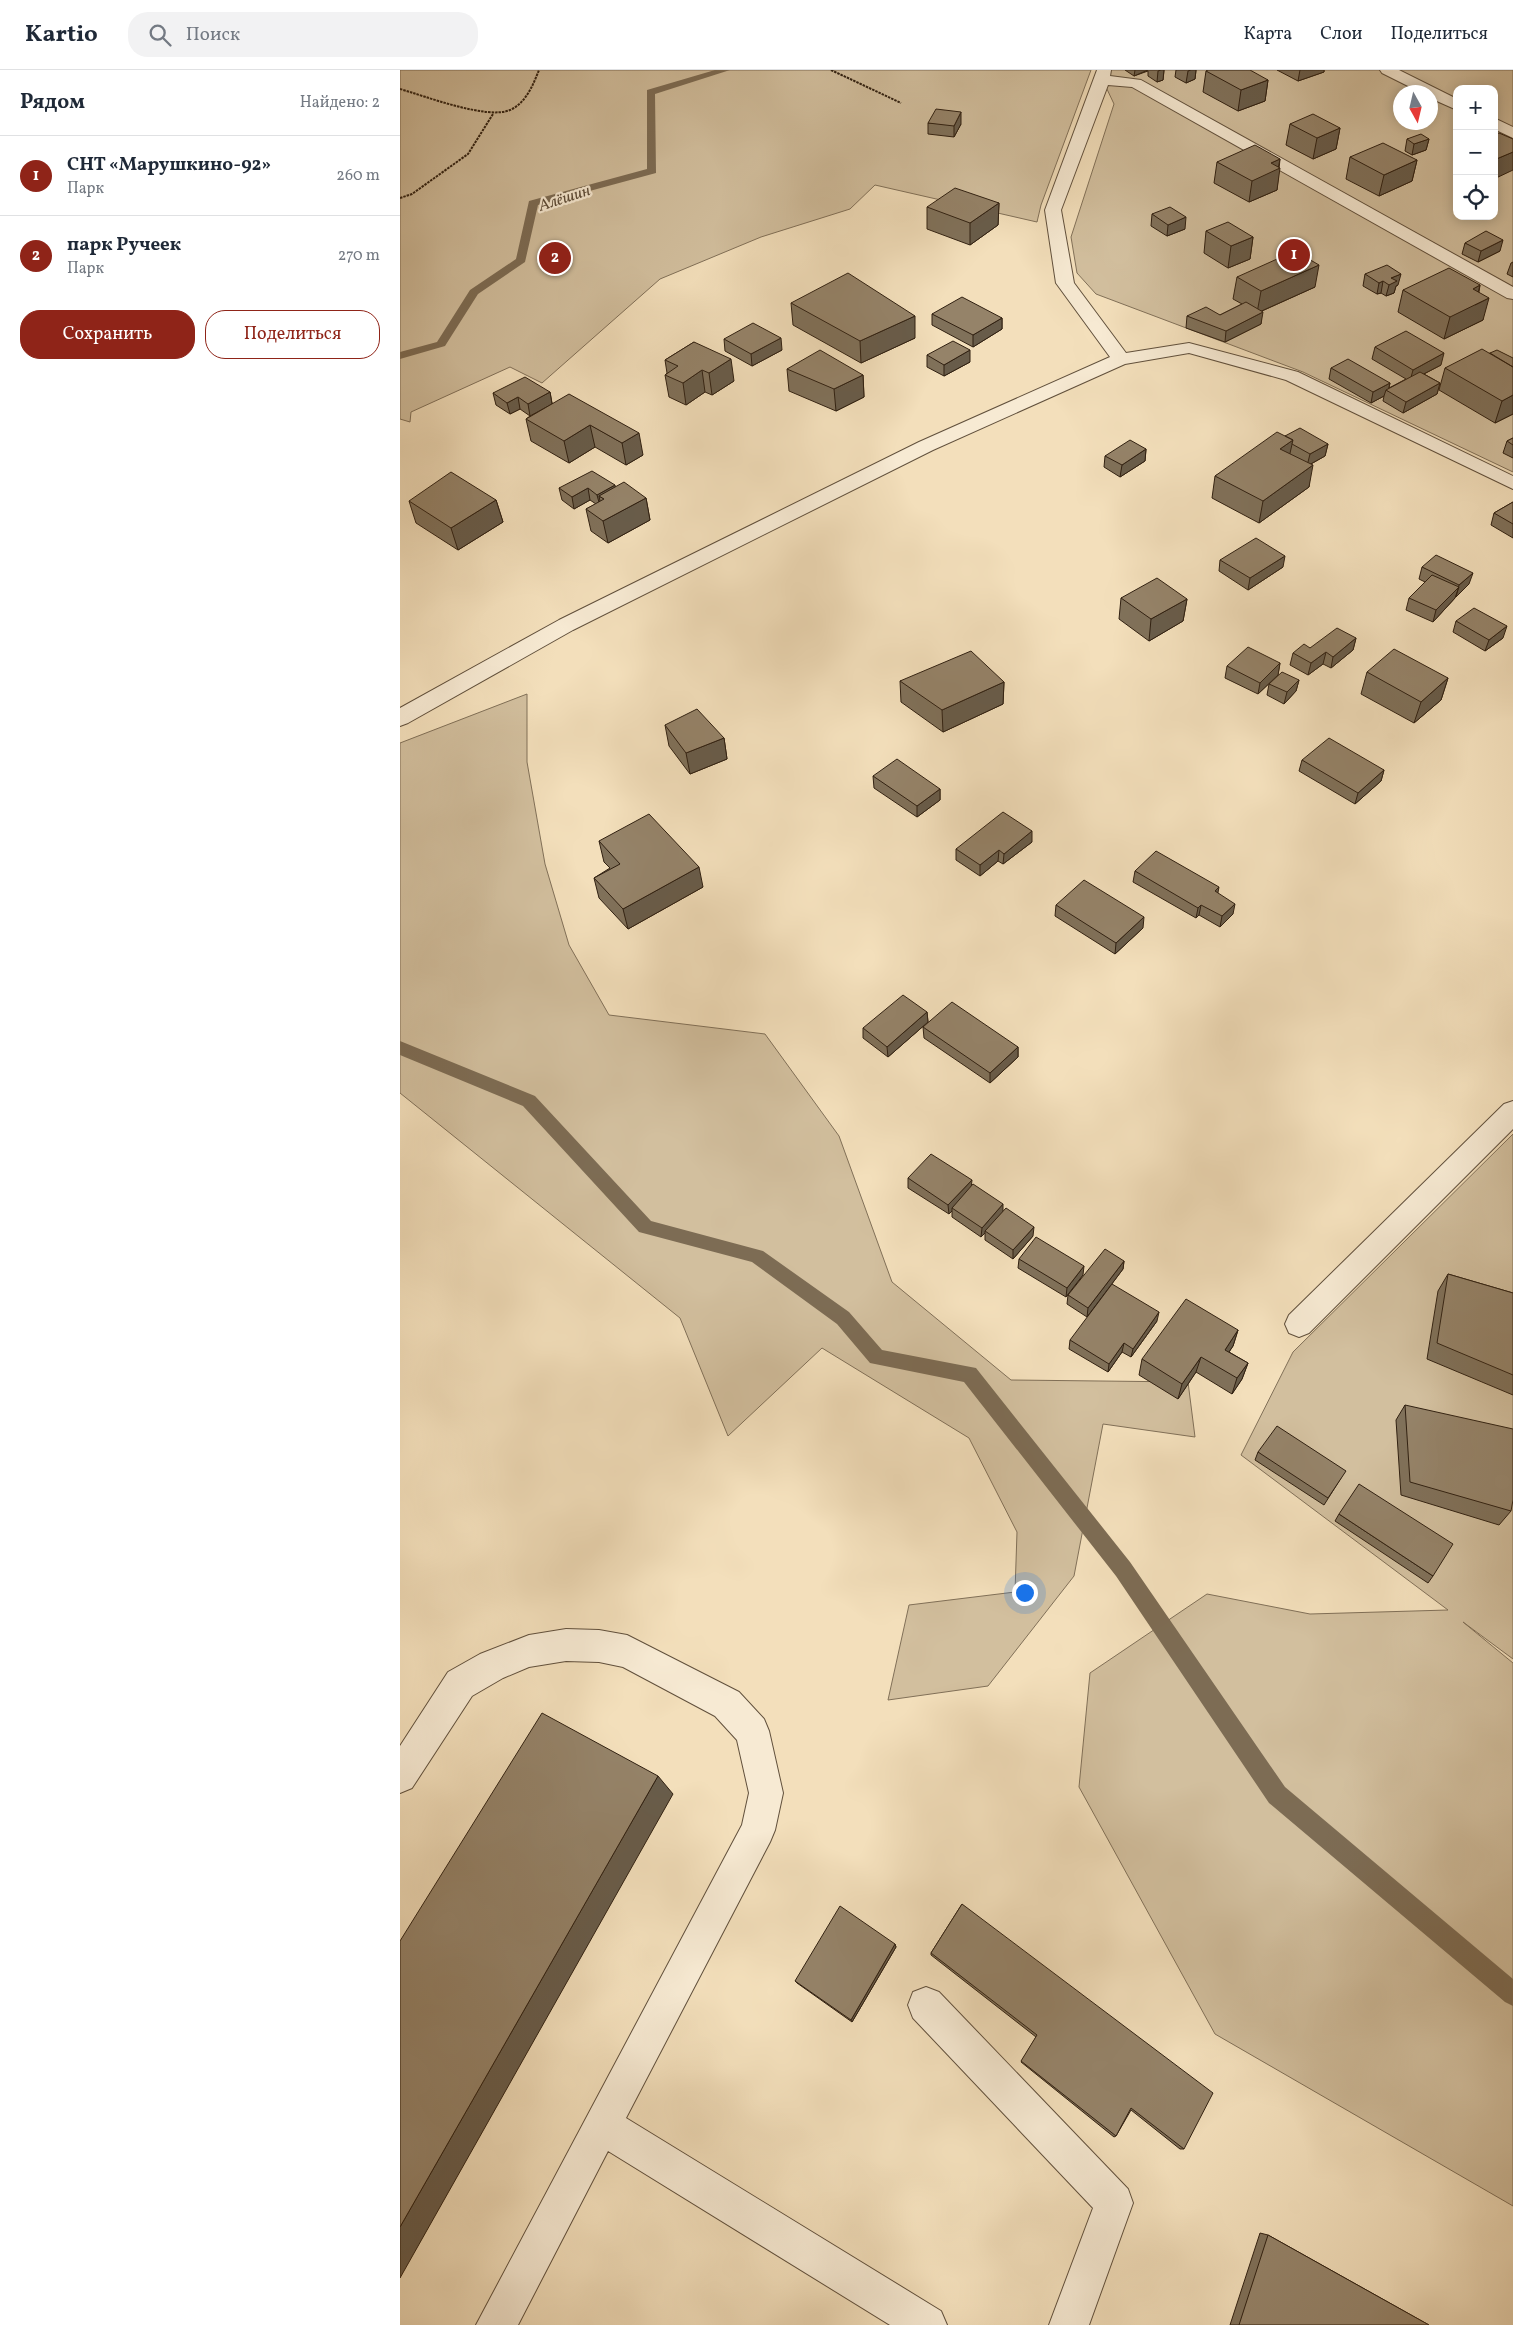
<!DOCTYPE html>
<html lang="ru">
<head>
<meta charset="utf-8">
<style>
	:root { --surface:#fff; --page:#f2f2f3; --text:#1f2937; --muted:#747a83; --line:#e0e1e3; --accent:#8f2418 }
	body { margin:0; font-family:Vollkorn,serif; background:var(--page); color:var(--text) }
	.controls { position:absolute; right:15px; top:15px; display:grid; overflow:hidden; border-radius:10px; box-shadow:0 2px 12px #0003 }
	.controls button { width:45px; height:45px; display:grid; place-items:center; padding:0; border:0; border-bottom:1px solid var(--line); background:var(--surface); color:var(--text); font:25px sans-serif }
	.compass { position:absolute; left:993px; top:15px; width:45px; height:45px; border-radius:50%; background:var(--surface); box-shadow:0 2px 12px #0003; rotate:172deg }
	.you { position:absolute; left:624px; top:1522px; width:18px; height:18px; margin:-12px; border:4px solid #fff; border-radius:50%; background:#1a73e8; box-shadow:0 0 0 8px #1a73e833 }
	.badge { display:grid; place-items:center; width:32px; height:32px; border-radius:50%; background:var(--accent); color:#fff; font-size:16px; font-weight:700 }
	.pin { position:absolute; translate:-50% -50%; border:2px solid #fff; box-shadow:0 1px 5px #0006 }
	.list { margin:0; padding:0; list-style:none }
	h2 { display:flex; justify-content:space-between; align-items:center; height:65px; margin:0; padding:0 20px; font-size:21px }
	h2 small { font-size:16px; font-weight:400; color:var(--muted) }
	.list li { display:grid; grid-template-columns:32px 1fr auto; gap:15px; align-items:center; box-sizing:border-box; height:80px; padding:0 20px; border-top:1px solid var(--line) }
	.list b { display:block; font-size:19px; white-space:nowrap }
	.list p { margin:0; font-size:16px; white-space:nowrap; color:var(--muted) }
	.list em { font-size:16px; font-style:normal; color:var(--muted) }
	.actions { display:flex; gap:10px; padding:15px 20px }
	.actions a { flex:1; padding:11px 0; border:1px solid var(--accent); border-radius:20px; text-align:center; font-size:18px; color:var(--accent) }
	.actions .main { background:var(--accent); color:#fff }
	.icon { flex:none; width:28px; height:28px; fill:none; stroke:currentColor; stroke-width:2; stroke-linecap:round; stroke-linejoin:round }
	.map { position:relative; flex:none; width:1113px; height:2255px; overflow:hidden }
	header { display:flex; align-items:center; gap:30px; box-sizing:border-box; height:70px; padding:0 25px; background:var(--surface); border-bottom:1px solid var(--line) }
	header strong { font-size:24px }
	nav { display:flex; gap:28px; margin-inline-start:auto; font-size:18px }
	.search { width:350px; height:45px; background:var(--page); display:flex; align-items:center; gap:12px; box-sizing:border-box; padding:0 18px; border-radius:20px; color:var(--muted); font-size:19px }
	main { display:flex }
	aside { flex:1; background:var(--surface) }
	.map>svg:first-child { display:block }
	.green { fill:#d2bf9e; stroke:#817058; fill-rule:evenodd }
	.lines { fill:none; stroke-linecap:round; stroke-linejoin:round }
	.stream { fill:#7d6c54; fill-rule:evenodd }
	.minor-casing { stroke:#61503c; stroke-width:2 }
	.path { stroke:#302011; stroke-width:2; stroke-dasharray:2.5 1; stroke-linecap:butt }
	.minor { fill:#f7ead3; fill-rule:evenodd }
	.wall { fill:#80715a; stroke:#302011 }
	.shaded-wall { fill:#685c4a; stroke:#302011 }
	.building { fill:#958369; stroke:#302011 }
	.labels { text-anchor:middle; stroke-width:4.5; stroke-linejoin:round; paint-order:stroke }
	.far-water-label { font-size:16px; font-style:italic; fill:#5d4c38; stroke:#f7ead3 }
</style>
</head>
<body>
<header>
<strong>Kartio</strong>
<div class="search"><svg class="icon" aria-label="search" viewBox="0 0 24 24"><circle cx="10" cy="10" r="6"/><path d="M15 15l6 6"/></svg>Поиск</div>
<nav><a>Карта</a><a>Слои</a><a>Поделиться</a></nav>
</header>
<main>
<aside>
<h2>Рядом<small>Найдено: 2</small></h2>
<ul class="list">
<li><span class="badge">1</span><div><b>СНТ «Марушкино-92»</b><p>Парк</p></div><em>260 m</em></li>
<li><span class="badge">2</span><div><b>парк Ручеек</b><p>Парк</p></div><em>270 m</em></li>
</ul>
<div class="actions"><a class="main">Сохранить</a><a>Поделиться</a></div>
</aside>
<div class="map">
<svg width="1113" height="2255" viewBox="0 0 1113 2255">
	<rect width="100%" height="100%" fill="#f3dfbb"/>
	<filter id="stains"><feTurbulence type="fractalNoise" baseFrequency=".004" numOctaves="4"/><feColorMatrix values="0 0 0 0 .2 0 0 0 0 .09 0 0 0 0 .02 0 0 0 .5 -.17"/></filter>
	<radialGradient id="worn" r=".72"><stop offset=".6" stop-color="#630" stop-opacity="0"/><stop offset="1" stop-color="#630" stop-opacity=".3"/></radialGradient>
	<path class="green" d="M0,0H691L641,135L637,152L475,115L450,139L361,167L260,209L142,313L110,297L11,342L10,352L0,349Z
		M698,0H1113V402L903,302L696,224L677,203L671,167L714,34ZM1057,19H1094V146H1057ZM1001,22H1030V52H1001Z
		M127,624V692L145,794L169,875L209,945L365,964L439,1066L492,1212L611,1310L788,1312L795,1367L703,1354L674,1506L588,1616L488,1630L509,1535L615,1522L617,1462L569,1368L422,1278L328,1366L280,1248L0,1023V673Z
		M1113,1064V1589L1063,1552L1113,1593V2136L815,1964L679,1717L690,1603L807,1524L910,1544L1048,1540L841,1385L893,1282Z"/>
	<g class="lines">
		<path class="stream" d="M315,0H330L255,24L256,103L138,135L125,192L78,224L45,276L0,289V282L37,272L70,220L116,189L129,131L247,99V20Z
			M0,971L135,1026L251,1151L363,1181L449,1242L482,1280L576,1298L730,1492L885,1717L1113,1909V1936L1105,1932L869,1733L716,1506L564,1312L470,1293L437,1254L352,1192L239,1162L123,1036L0,985Z"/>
		<g class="minor-casing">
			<path id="minor" d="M697,0H711L710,6L741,10L1113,217V229L1107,228L732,17L708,15L661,140L674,213L726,283L789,273L898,302L1113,406V419L886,310L789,283L725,294L533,380L173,560L8,653L0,656V638L159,550L519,372L710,287L656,213L645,140Z
				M980,0H999L1057,29V40L1030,28V22H1020L982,3Z
				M1094,48L1113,57V68L1094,59Z
				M1113,1031V1059L909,1263L899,1267L889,1263L885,1254L889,1245L1104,1034Z
				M166,1559L199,1560L227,1565L339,1622L364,1649L369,1661L383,1723L375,1760L370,1772L226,2048L541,2241L547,2255H490L208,2081L118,2255H76L342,1755L349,1723L337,1670L315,1646L223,1597L199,1592L166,1591L129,1597L103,1608L72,1626L12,1718L0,1723V1676L48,1602L80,1584L129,1565Z
				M526,1917L539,1922L728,2119L733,2133L689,2255H649L693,2138L513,1948L508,1935L513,1922Z"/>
		</g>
		<path class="path" d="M431,0L501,33
			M0,19C25,26 87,50 110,40C126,33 133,15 139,0
			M0,128L12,124L68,84L93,44"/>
		<use href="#minor" class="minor"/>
	</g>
	<path class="wall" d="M725,0H764L763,10L757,12L748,6V1L734,6Z
		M776,0H796L795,9L786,13L775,7Z
		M877,0H924V2L898,11Z
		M806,1L868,10L865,31L838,41L803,22Z
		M528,53L561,54L554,67L528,64Z
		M890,54L940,58L936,79L913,89L886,75Z
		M1007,69H1029L1026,80L1012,85L1005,81Z
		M950,87L1017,90L1012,111L979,126L946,109Z
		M880,89L877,120L849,132L814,113L817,92Z
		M599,133L598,155L570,175L527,159V137Z
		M752,144L785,159L767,166L751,156Z
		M806,161L853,167L850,189L828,198L804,183Z
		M1065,173L1100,181L1078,192L1062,184Z
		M1113,192V207L1107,204L1111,193Z
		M965,204L998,215L996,216L994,223L986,226L981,223L977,224L963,216Z
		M837,207L915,217L862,241L861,254L825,272L786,258L787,246L820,245L842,234L833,229Z
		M1080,215L1079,222L1083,250L1044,269L998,242L1003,220Z
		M391,233L515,268L461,293L393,255Z
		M532,244L602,248V259L573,277L532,255Z
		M324,269L382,280L352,296L325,281Z
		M294,272L334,311L312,325L305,322L286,335L269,327L265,305L267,303L265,290Z
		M975,277L1041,295L1024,304L1040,313L1037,324L1003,343L983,331L984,326L971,333L929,309L931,298L990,313L989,318L1006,309L972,289Z
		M1090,283L1113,344L1095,353L1039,320L1045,298Z
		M527,285L570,292L544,306L527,297Z
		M387,299L463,305L464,327L436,341L389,321Z
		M150,322L152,333L243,385L226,395L195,377L169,393L131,371L126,349L130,346L120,339L110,344L96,335L93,323Z
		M885,366L928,374L925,386L911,394L909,417L859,453L812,428L815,406Z
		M1113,368V388L1103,383L1107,371Z
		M746,379L745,391L720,407L704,397L705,386Z
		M215,417L246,428L250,450L208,473L191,461L186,439L196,434L190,430L174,439L162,430L159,418Z
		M96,430L103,452L58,480L16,453L9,431Z
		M1113,432V468L1091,455L1094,443Z
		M820,490L883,497L848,520L819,501Z
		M1022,497L1069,514L1055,526V528L1033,552L1006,540L1009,528L1025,512L1019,509Z
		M721,528L787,529L783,551L749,571L719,549Z
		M1056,551L1103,568L1085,581L1053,562Z
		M956,568L953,580L931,598L923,594L908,605L890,595L893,583L910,578Z
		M880,593L878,605L858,624L825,608L827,596Z
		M967,602L1048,608L1041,630L1014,653L961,624Z
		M899,610L896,621L884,634L867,625L869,614Z
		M500,611L604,612L603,634L543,662L501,632Z
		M265,655L324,668L327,689L290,704L269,676Z
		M902,690L984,700L981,711L955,734L899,701Z
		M473,706L540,719V730L517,747L474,718Z
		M199,771L303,817L228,859L199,828L194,808L210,798L204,792Z
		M632,772L603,794L598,791L580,806L556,790V779Z
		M735,801L818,823L833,844L820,857L799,845L796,848L733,812Z
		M656,835L743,858L715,884L655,846Z
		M527,942L528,952L488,987L463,968V958Z
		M523,957L618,977V987L590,1013L524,968Z
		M508,1108L571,1117L633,1166L613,1189L585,1170V1163L581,1167L552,1147V1141L549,1144L508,1118Z
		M619,1189L683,1205L666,1227L618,1198Z
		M724,1191L723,1199L687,1247L667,1234L668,1225Z
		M1048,1204L1113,1223V1325L1027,1289L1038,1221Z
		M757,1251L731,1287L722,1282L708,1302L669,1279L670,1270Z
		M838,1260L833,1276L829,1282L848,1293L842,1309L832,1324L796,1302L778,1329L739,1305L742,1289Z
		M1005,1335L1111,1441L1099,1455L1001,1425L996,1350Z
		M858,1382L941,1408L924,1435L855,1390Z
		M939,1444L1033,1506L1028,1513L935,1451Z
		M562,1834L784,2079H780L731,2040L716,2066L714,2067L621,1992L636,1967L531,1885V1883Z
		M495,1874L496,1877L452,1952L397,1913L395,1911Z
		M860,2163L868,2165L1029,2255H830Z"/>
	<path class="shaded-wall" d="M735,0H748L734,6Z
		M761,0H764L763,10L757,12L758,1Z
		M791,0H796L795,9L786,13L788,1Z
		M900,0H924V2L898,11Z
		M868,10L865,31L838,41L841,20Z
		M561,42V54L554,67V56Z
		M940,58L936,79L913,89L917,68Z
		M1029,69L1026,80L1012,85L1014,74Z
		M1113,82V100L1094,109V90Z
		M880,89L878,99L880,98L877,120L849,132L852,111L871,93Z
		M1017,90L1012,111L979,126L984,105Z
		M599,133L598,155L570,175V153Z
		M786,147L785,159L767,166L768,155Z
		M853,167L850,189L828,198L831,176Z
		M1103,170L1100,181L1078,192L1081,181Z
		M919,195L915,217L857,243L861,221Z
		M1001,204L998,215L996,216L994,223L986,226L991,208Z
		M983,211L981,223L977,224L979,213Z
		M1080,215L1075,235L1089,228L1083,250L1044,269L1050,247L1073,219Z
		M863,242L861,254L825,272L826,261Z
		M515,246V268L461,293L460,271Z
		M602,248V259L573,277V265Z
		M381,268L382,280L352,296L351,284Z
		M570,280V292L544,306V295Z
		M1044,283L1041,295L1010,311L1013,300Z
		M331,289L334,311L312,325L309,303Z
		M302,300L305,322L286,335L283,313Z
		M463,305L464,327L436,341L434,319Z
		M990,313L988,321L986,320L984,326L971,333L973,322Z
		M1040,313L1037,324L1003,343L1006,332Z
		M150,322L152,334L130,346L128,334Z
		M1113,325V344L1095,353L1102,331Z
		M118,327L120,339L110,344L107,333Z
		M190,355L195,377L169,393L164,371Z
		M239,363L243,385L226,395L222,373Z
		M893,370L888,392L880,379Z
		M928,374L925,386L907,396L910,384Z
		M746,379L745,391L720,407L722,395Z
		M913,395L909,417L859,453L863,431Z
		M215,415L217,427L204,429L199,426L201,436H200L197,425Z
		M188,418L190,430L174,439L172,427Z
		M246,428L250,450L208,473L203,451Z
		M96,430L103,452L58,480L51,458Z
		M885,486L883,497L848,520L850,508Z
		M1073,503L1069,514L1056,527L1059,515Z
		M1059,517L1055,528L1033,552L1036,540Z
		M787,529L783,551L749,571L751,549Z
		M1107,556L1103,568L1085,581L1089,570Z
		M956,568L953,580L931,598L933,587Z
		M926,582L923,594L908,605L911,593Z
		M880,593L878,605L858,624L860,613Z
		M1048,608L1041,630L1014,653L1021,632Z
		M899,610L896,621L884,634L887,622Z
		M604,612L603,634L543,662L542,640Z
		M324,668L327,689L290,704L286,683Z
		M984,700L981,711L955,734L958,723Z
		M540,719V730L517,747V736Z
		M632,761V772L603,794L604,784Z
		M599,780L598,791L580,806V795Z
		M299,797L303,817L228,859L223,839Z
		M819,817L817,828L815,821Z
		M835,834L833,844L820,857L822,846Z
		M801,835L799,845L796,848L798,838Z
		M744,847L743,858L715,884L716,873Z
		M527,942L528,952L488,987L487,977Z
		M618,977V987L590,1013V1003Z
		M572,1110L571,1119L552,1138V1141L549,1144L548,1135Z
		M603,1134V1144L585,1161V1163L581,1167L582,1158Z
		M634,1157L633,1166L613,1189V1180Z
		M724,1191L723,1199L687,1247L688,1238Z
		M684,1196L683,1205L666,1227L667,1218Z
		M759,1242L757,1251L731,1287L733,1279Z
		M838,1260L833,1276L820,1295L825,1280Z
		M724,1273L722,1282L708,1302L709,1294Z
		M801,1287L796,1302L778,1329L782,1314Z
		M848,1293L842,1309L832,1324L837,1308Z
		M258,1706L273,1724L0,2208V2157Z
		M495,1874L496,1877L452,1952L451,1950Z"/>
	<path class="building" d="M808,0H850L868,10L841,20L806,1Z
		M536,39L561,42L554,56L528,53Z
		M913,44L940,58L917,68L890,54Z
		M1099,63L1113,69V82L1094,90V65Z
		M1021,64L1029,69L1014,74L1007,69Z
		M983,73L1017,90L984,105L950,87Z
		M855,75L880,89L871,93L880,98L852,111L817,92Z
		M555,118L599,133L570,153L527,137Z
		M770,137L786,147L768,155L752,144Z
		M828,152L853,167L831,176L806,161Z
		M1086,161L1103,170L1081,181L1065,173Z
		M895,181L919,195L861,221L837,207Z
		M987,195L1001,204L991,208L997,211L989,215L983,211L979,213L965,204Z
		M1049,198L1080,215L1073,219L1089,228L1050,247L1003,220Z
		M448,203L515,246L460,271L391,233Z
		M562,227L602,248L573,265L532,244Z
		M846,232L863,242L826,261L787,246L806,237L820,245Z
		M353,253L381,268L351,284L324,269Z
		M1006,261L1044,283L1013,300L975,277Z
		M553,271L570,280L544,295L527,285Z
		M294,272L331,289L309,303L302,300L283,313L265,305L278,296L265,290Z
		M1082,279L1113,297V325L1102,331L1045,298Z
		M420,280L463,305L434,319L387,299Z
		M1097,280L1113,288V297L1090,283Z
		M948,289L990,313L973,322L931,298Z
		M1020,302L1040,313L1006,332L986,320Z
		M125,307L150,322L128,334L118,327L107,333L93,323Z
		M169,324L239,363L222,373L190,355L164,371L126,349Z
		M900,358L928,374L910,384L892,374L893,370L885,366Z
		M877,362L893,370L880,379L913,395L863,431L815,406Z
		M1113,368V375L1107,371Z
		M730,370L746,379L722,395L705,386Z
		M192,401L215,415L197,425L188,418L172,427L159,418Z
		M51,402L96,430L51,458L9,431Z
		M224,412L246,428L203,451L186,439L204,429L199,426Z
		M1113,432V454L1094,443Z
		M856,468L885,486L850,508L820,490Z
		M1036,485L1073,503L1059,515L1022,497Z
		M1032,505L1059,517L1036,540L1009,528Z
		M757,508L787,529L751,549L721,528Z
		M1074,538L1107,556L1089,570L1056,551Z
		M937,558L956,568L933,587L926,582L911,593L893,583L904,574L910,578Z
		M848,577L880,593L860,613L827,596Z
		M994,579L1048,608L1021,632L967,602Z
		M571,581L604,612L542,640L500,611Z
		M882,602L899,610L887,622L869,614Z
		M297,639L324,668L286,683L265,655Z
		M929,668L984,700L958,723L902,690Z
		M497,689L540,719L517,736L473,706Z
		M603,742L632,761L604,784L599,780L580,795L556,779Z
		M249,744L299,797L223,839L194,808L220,794L199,771Z
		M756,781L819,817L815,821L835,834L822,846L801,835L798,838L735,801Z
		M684,810L744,847L716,873L656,835Z
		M503,925L527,942L487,977L463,958Z
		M552,932L618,977L590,1003L523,957Z
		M531,1084L572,1110L548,1135L508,1108Z
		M573,1114L603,1134L582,1158L552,1138Z
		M606,1138L634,1157L613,1180L585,1161Z
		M636,1167L684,1196L667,1218L619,1189Z
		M705,1179L724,1191L688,1238L668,1225Z
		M1048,1204L1113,1223V1305L1037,1273Z
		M712,1214L759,1242L733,1279L724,1273L709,1294L670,1270Z
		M786,1229L838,1260L825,1280L848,1293L837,1308L801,1287L782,1314L742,1289Z
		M1005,1335L1113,1359V1430L1111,1441L1010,1412Z
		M877,1356L946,1401L928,1428L858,1382Z
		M959,1414L1053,1474L1033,1506L939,1444Z
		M142,1643L258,1706L0,2157V1871Z
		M562,1834L813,2023L784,2079L731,2038L716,2066L621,1991L637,1965L531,1883Z
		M440,1836L495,1874L451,1950L395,1911Z
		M868,2165L1029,2255H839Z"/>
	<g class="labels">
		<g class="far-water-label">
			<text transform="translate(164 127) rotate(-18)" y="6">Алёшин</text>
		</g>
	</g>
	<rect width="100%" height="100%" filter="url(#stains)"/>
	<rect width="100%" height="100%" fill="url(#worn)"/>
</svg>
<div class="controls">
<button>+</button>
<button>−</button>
<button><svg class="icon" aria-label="locate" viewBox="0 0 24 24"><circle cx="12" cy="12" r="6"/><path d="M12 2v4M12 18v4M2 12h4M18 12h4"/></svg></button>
</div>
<svg class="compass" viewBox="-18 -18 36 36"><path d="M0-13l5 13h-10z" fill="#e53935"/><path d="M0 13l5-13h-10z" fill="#747a83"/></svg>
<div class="you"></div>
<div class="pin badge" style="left:894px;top:185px">1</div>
<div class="pin badge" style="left:155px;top:188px">2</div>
</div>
</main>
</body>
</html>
